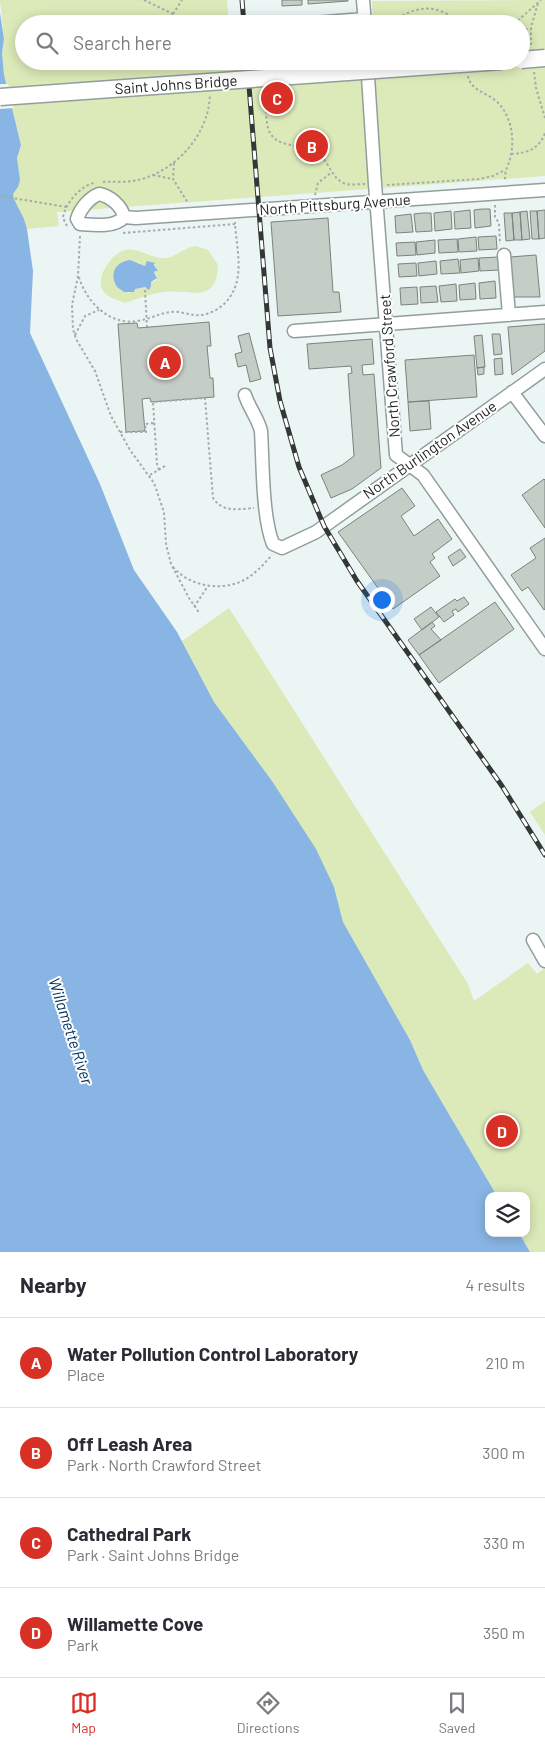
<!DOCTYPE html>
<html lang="en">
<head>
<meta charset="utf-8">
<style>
	:root { --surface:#fff; --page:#f2f2f3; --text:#2b2b33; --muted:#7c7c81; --line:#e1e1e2; --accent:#d93025 }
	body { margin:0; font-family:Barlow,sans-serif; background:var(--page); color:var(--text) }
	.controls { position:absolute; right:15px; bottom:15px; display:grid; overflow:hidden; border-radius:10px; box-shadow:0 2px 12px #0003 }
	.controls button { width:45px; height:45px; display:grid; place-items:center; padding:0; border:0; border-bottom:1px solid var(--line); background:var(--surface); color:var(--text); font:25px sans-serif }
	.you { position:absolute; left:381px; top:599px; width:18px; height:18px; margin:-12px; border:4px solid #fff; border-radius:50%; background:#1a73e8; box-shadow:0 0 0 8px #1a73e833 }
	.badge { display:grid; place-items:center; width:32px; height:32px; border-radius:50%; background:var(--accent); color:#fff; font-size:16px; font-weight:700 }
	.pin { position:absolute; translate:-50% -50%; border:2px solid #fff; box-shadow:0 1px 5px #0006 }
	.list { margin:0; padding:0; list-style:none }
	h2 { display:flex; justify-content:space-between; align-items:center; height:65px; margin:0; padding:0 20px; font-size:21px }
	h2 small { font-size:16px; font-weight:400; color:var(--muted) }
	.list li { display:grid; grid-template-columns:32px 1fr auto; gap:15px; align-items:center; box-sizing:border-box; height:90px; padding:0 20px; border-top:1px solid var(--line) }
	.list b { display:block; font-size:19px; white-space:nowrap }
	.list p { margin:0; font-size:16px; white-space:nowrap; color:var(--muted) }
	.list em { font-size:16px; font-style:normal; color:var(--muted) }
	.icon { flex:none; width:28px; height:28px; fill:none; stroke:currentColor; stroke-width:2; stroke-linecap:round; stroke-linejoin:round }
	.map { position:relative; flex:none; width:545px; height:1252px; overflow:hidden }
	.search { position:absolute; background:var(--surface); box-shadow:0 2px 12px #0003; left:15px; right:15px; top:15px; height:55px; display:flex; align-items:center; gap:12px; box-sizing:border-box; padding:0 18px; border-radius:28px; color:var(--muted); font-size:19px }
	.sheet { height:425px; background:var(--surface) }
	nav { display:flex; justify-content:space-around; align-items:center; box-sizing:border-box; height:70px; border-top:1px solid var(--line); background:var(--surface); font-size:14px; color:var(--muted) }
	nav a { display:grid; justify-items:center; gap:2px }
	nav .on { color:var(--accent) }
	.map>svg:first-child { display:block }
	.green { fill:#dce9b8; fill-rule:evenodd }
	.water { fill:#88b5e3 }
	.pier { fill:#ebf6f4 }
	.building { fill:#c5cdc7; stroke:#7b837d }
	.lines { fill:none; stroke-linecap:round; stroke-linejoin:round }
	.minor-casing { stroke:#939e9c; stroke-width:15 }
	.path { stroke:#a4acab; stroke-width:2; stroke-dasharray:2.5 2.5; stroke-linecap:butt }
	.minor { stroke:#fff; stroke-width:12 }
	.rail-casing { stroke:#333837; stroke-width:5 }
	.rail { stroke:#fff; stroke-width:3; stroke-dasharray:9; stroke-linecap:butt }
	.major-bridge-casing { stroke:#939e9c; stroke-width:19; stroke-linecap:butt }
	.major-bridge { stroke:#fff; stroke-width:16 }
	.labels { text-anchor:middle; stroke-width:4; stroke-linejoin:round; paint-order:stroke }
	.street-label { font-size:15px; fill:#1d2120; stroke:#fff }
	.water-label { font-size:16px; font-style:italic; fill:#033661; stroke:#fff }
</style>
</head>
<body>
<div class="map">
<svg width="545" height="1252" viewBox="0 0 545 1252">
	<rect width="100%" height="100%" fill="#ebf6f4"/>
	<path class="green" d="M0,0H227L229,24H24V61H521V24H373L372,1L545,0V176L57,212L59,226L27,229L24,219L14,199L13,194L18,187L19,175L17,158L21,144L4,75L2,53L4,39Z
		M196,246L208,250L218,265C217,305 190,289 166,292C152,293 139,298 125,303C117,300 106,297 102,289C96,276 111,256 122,251C138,245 149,259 164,258C176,258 184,247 196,246ZM138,262L145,266L147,262L155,264L157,271L155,270L154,273L157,277L155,281L151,282V286L148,290L144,287L135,289L129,293L120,290Z
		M229,608L468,984L474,1001L528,963L537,974L545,968V1252H530L519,1233H526V1196H497L423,1070L410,1040L343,922L334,887L272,781L214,702L182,641Z
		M545,801V835L530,812Z"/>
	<path class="water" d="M0,13L4,39L2,53L4,75L21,145L17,158L20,180L18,187L13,194L14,199L24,219L27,229L33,271L30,333L100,484L134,570L177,632L214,702L272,781L316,849L334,887L343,922L410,1040L423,1070L497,1196H489V1233H519L530,1252H0Z
		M130,260L145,266L147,261L155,263L154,265L158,271H155L154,273L157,278L151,282V286L149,290L147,289L145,287L135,289L134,292H124L117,287C109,274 115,262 130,260Z"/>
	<path class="pier" d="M0,84H8L14,108L0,109Z"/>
	<path class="building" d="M282,0H302V5L282,6Z
		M308,0H348V1L308,4Z
		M482,209H490L491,226L475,228L474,210Z
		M470,210L471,228L455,229L454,212Z
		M545,210V238L539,239L537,211Z
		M451,211L452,229L435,231L434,213Z
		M527,211L530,239L522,240L520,212Z
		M530,211H537L539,239H532Z
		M520,212L522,240H514L512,213Z
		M423,213H431L432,231L416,232L414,214Z
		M504,213H512L514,240L506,241Z
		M411,214L413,232L396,233L395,216Z
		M328,218L333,292H339L341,312L278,316L271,222Z
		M496,236L497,249L479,250L478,237Z
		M476,237L477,251L459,252L458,239Z
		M457,239L458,252L439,253L438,240Z
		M435,240V253L417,255L416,242Z
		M415,242L416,255L397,256L396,243Z
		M536,255L540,297H513L510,257Z
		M498,257L499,270L480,271L479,258Z
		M478,258L479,271L461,273L460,260Z
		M458,259L460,273L441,274L440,261Z
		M436,261L437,274L419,276L418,263Z
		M416,263L417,276L399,277L398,264Z
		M495,281L496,298L480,299L479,283Z
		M475,283L476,299L460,300L459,285Z
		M456,284L457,301L441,302L439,286Z
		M436,286L438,302L421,303L420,287Z
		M417,287L418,304L401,305L400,288Z
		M209,322L211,346H207L210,378H213L214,397L151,402L150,398L142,399L145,431L126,432L118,324L137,323L138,328Z
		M545,324V351L512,375L508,327Z
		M249,333L261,379L250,382L246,365L238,367L235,354L242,352L238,336Z
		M492,334H500L502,354L494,355Z
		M482,335L485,367L477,368L474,336Z
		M372,339L374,364L362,365L363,375L374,374L381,468L352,489L331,498L321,475L342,465L354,456L348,374L352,373L351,366L309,369L307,344Z
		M474,355L477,397L408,402L405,360Z
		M502,358L503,374L495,375L494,359Z
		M484,367V374L478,375L477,368Z
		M429,401L431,429L410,431L408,402Z
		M544,479L545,480V528L522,495Z
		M402,488L415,506L401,516L414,536L438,519L452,539L432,554L435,558L430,562L440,576L393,609L338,532Z
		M545,538V609L544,610L528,587L522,591L511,575L536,558L530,548Z
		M460,549L466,557L453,566L448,557Z
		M464,597L469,604L458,612L456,609L452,611L454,615L444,622L436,612L455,599L457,601Z
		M495,602L514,629L439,683L419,655Z
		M431,607L439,617L422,630L414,619Z
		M432,622L435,626L431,629L441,640L419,655L408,640Z"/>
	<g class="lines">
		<g class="minor-casing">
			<path id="minor" d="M363,0L365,24
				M301,24L364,19
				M367,61L375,184L396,455L423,475L545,649
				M124,217C122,206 110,196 99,194C89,198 80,209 77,219L80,224C93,225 115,228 124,217L136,218L545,190
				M504,255L509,315
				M294,331L545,312
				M512,392L545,436
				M245,395C249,408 258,418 261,431C263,463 262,516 273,544L282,548L316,532L545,369
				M533,940L545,961"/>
		</g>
		<path class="path" d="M144,0L173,14L184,24
			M173,14L182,0
			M390,24C414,5 437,2 461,24
			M514,24L541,0
			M521,26L530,31
			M531,45V27L538,3
			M206,61L208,70
			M534,72L536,88L545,118
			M468,76C471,91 486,92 496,101C503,107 507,115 510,124C513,135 513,148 510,159C507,170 505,168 505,181
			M265,91C266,102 265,124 270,133C280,149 300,143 315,151C329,158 330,179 346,184C351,185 359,184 365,184
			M511,154C528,153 539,149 545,133
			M174,163L173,179L188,203
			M153,175L173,179
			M103,182C114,181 126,183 138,180C176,171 209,135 210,94
			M387,185L479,179L493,176L505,170
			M315,195L318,183L332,172
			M0,196L67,207
			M495,205V217L499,223L500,244
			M67,226L63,218C64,205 80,186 94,183
			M123,233L235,224
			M80,236L78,276L72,305L73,329L76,339L95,371L111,416L130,450L154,483L164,512L166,544L171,564L189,598L200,614
			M79,277C86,302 110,326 138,321C150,319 160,313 171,312C179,311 187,314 194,315C207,317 223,308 230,297C245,275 236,247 235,222
			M145,290L147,327
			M75,335L85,316L99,310
			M120,432H146L145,424L154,423
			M159,470L157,464L153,402L205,398L213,498C223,513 238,509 254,508
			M150,475L165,466
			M173,567C190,587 223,592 246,579C256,573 264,564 272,555
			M194,607L208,586"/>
		<use href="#minor" class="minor"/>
		<g class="rail-casing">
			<path id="rail" d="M242,0L244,24
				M247,61L270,348L280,401L299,467L324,526L357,581L502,786L545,855"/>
		</g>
		<use href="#rail" class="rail"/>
		<g class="major-bridge-casing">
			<path id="major-bridge" d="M521,60L545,58
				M0,97L502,61"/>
		</g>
		<use href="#major-bridge" class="major-bridge"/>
	</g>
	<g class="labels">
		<g class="street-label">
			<text transform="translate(176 85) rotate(-4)" y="5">Saint Johns Bridge</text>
			<text transform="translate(335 205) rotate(-4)" y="5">North Pittsburg Avenue</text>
			<text transform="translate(390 366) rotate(-94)" y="5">North Crawford Street</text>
			<text transform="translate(430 450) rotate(-35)" y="5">North Burlington Avenue</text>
		</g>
		<g class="water-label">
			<text transform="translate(71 1031) rotate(72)" y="6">Willamette River</text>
		</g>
	</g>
</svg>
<div class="controls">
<button><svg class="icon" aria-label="layers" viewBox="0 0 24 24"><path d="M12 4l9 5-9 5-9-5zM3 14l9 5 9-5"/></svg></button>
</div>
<div class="you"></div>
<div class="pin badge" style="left:165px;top:362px">A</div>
<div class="pin badge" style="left:312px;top:146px">B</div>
<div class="pin badge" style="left:277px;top:98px">C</div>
<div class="pin badge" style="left:502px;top:1131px">D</div>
<div class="search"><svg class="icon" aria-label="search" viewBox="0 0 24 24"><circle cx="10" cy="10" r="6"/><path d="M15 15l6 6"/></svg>Search here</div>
</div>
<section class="sheet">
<h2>Nearby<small>4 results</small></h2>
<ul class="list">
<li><span class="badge">A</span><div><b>Water Pollution Control Laboratory</b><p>Place</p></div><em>210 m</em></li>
<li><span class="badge">B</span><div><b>Off Leash Area</b><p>Park · North Crawford Street</p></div><em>300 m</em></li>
<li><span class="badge">C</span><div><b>Cathedral Park</b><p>Park · Saint Johns Bridge</p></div><em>330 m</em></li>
<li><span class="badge">D</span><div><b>Willamette Cove</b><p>Park</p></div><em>350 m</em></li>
</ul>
</section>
<nav>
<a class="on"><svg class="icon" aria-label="map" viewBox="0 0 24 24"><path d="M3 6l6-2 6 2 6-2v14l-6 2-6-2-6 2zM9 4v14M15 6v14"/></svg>Map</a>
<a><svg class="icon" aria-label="directions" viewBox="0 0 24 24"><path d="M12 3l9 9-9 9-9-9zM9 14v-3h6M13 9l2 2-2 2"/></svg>Directions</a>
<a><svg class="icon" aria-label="saved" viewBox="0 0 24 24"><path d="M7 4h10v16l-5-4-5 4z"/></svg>Saved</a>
</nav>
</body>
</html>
